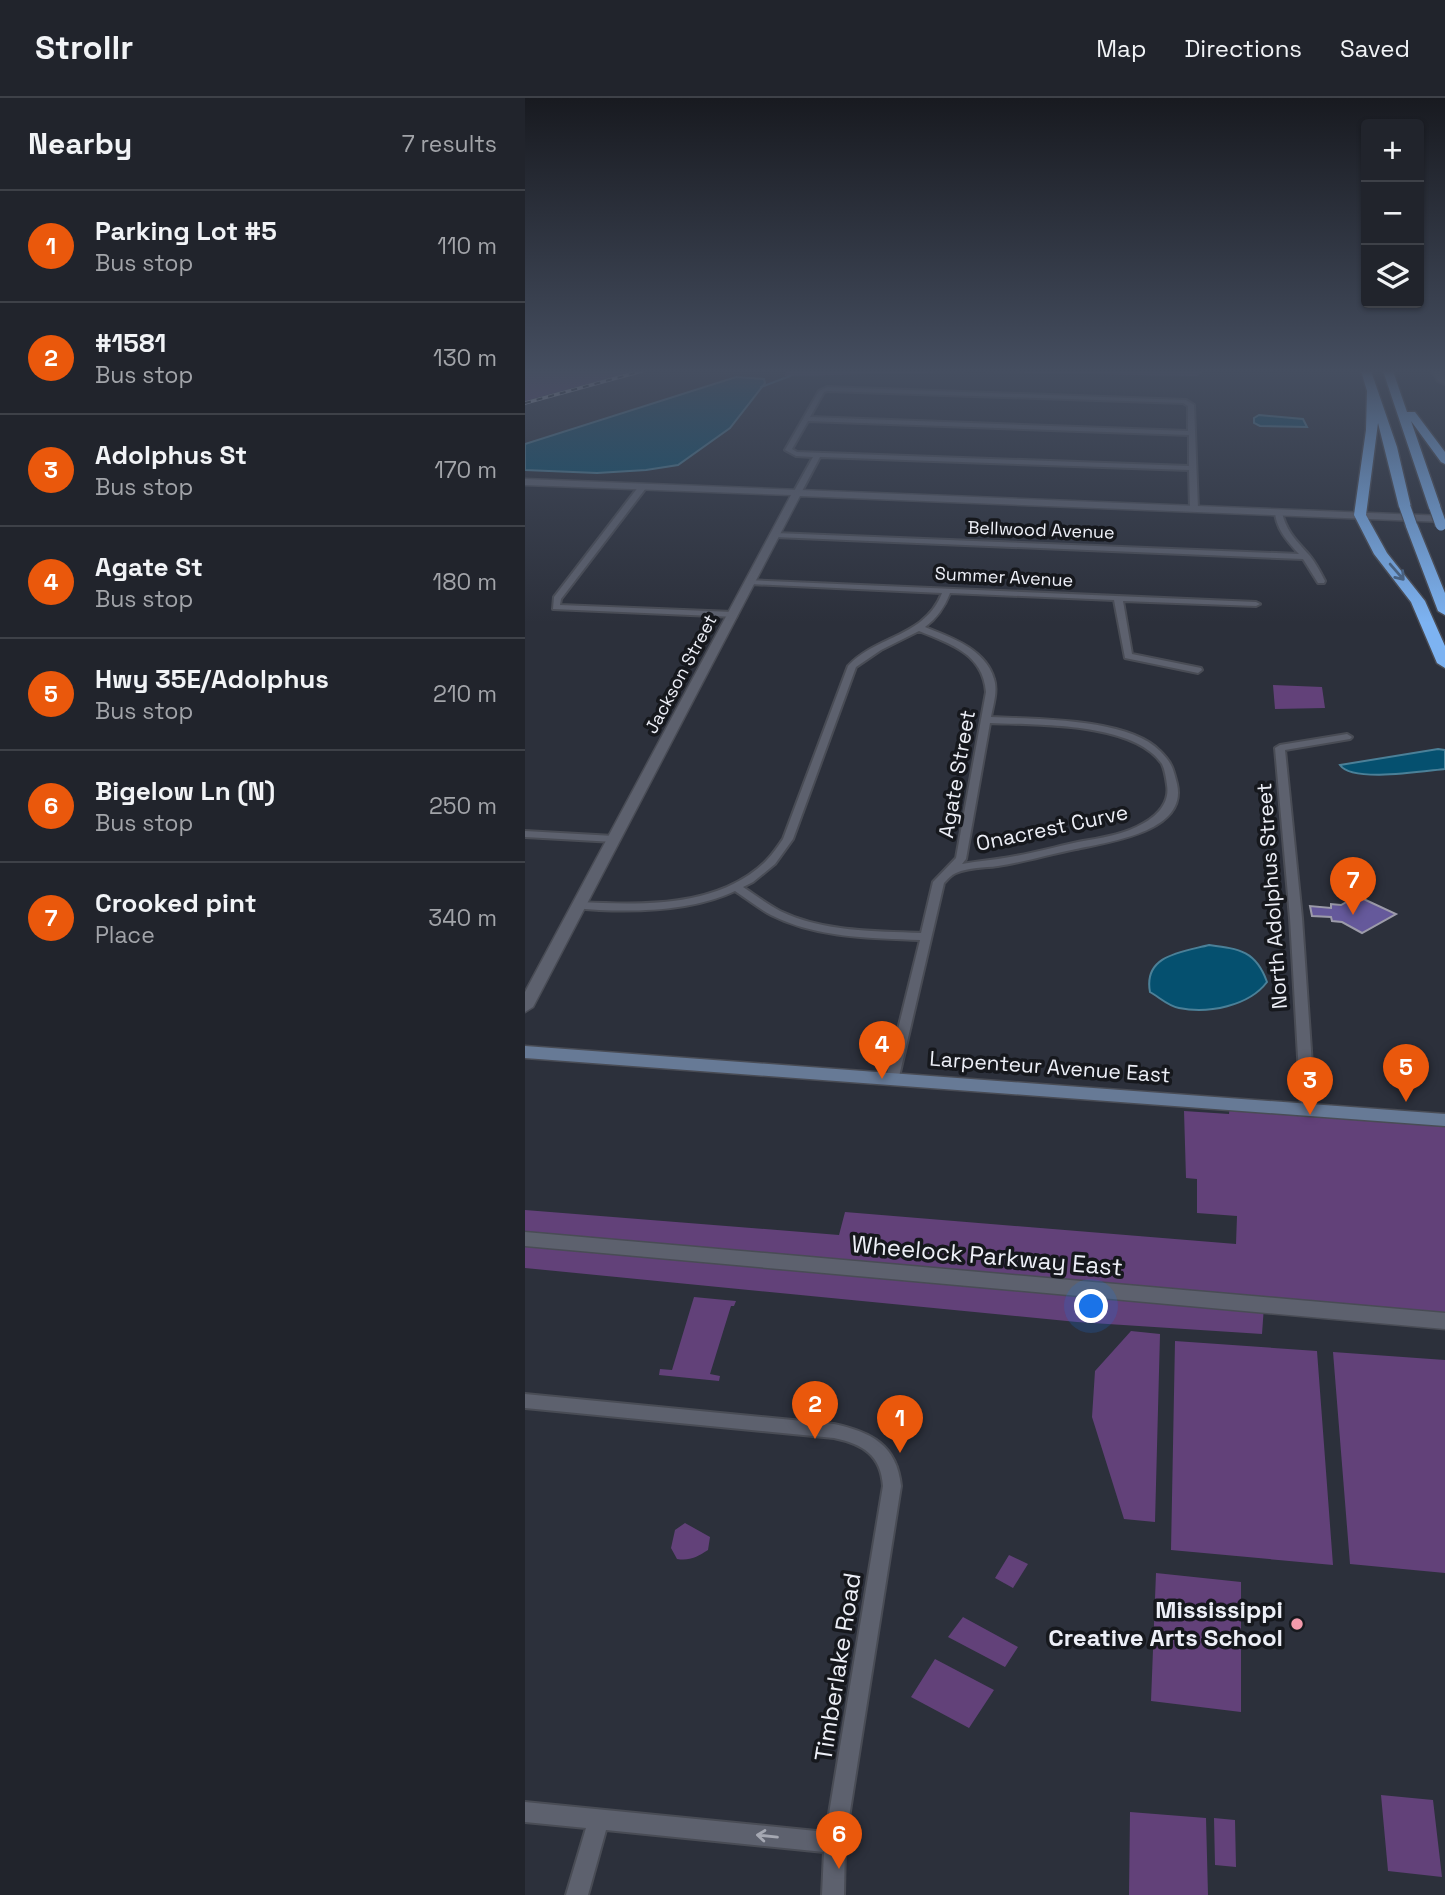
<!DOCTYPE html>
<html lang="en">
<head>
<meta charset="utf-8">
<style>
	:root { --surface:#21242c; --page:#292c34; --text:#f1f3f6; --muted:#a2a4a9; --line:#3e4148; --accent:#ea580c }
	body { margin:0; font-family:"Space Grotesk",sans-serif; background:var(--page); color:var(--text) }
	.controls { position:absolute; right:21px; top:21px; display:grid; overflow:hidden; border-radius:7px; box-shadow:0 2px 5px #0004 }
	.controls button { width:63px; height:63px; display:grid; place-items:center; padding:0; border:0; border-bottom:2px solid var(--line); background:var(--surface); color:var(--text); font:35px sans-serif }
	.you { position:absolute; left:567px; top:1209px; width:24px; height:24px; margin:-18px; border:5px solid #fff; border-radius:50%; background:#1a73e8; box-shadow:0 0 0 10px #1a73e833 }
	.badge { display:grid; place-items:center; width:46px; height:46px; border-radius:50%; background:var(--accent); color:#fff; font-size:23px; font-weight:700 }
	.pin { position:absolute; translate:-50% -58px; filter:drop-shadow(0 2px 4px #0008) }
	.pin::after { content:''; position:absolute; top:37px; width:24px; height:21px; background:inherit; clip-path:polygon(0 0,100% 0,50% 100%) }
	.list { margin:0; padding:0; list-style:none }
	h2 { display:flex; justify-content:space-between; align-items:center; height:91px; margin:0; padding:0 28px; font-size:30px }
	h2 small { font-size:23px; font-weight:400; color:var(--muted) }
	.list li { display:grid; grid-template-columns:46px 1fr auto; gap:21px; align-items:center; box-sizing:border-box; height:112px; padding:0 28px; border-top:2px solid var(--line) }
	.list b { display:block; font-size:26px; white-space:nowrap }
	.list p { margin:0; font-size:23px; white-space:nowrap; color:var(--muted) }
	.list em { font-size:23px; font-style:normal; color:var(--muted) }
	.icon { flex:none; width:38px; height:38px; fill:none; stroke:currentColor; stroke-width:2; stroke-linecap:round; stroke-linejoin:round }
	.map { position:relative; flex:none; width:920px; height:1797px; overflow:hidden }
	header { display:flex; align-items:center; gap:42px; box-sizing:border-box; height:98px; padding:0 35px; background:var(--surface); border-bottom:2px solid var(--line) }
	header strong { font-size:33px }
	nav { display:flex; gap:38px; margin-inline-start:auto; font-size:24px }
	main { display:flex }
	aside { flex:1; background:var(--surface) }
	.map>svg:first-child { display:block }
	.green { fill:#624179 }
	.water { fill:#05506f; stroke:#4b8098; stroke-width:2 }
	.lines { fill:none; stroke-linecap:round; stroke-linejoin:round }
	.stream { stroke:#4b8098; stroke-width:2 }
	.building { fill:#65599b; stroke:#9c9ba9; stroke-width:2 }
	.minor-casing { stroke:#494c55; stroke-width:4 }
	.tertiary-casing { stroke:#494c55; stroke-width:3 }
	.secondary-casing { stroke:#494c55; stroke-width:3 }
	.motorway-casing { stroke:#494c55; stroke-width:3 }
	.minor { fill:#5d616e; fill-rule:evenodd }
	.tertiary { fill:#5d616e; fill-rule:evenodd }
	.secondary { fill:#677a96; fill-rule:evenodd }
	.motorway { fill:#7db3f2; fill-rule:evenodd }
	.rail-casing { stroke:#c8cad3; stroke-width:3.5 }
	.rail { stroke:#16181d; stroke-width:2; stroke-dasharray:6; stroke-linecap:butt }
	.motorway-bridge-casing { stroke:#494c55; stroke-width:13; stroke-linecap:butt }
	.motorway-bridge { stroke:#7db3f2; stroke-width:11 }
	.oneway { stroke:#4a6688 }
	.oneway2 { stroke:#a5a8b2 }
	.poi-dot { fill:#f39aac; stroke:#16181d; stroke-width:2.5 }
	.labels { text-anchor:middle; stroke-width:7; stroke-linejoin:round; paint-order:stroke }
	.far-street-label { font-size:18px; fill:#edeff7; stroke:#16181d }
	.street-label { font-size:21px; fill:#edeff7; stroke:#16181d }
	.near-street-label { font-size:24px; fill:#edeff7; stroke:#16181d }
	.near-poi-label { font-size:24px; font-weight:bold; fill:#edeff7; stroke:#16181d; text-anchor:end }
</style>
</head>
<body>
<header>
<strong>Strollr</strong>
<nav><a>Map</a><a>Directions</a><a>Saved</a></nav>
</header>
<main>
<aside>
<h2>Nearby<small>7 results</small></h2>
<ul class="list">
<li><span class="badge">1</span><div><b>Parking Lot #5</b><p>Bus stop</p></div><em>110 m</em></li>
<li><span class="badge">2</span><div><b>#1581</b><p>Bus stop</p></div><em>130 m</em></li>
<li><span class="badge">3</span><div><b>Adolphus St</b><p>Bus stop</p></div><em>170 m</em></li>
<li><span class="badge">4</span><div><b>Agate St</b><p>Bus stop</p></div><em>180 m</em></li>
<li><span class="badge">5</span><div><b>Hwy 35E/Adolphus</b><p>Bus stop</p></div><em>210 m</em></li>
<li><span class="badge">6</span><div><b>Bigelow Ln (N)</b><p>Bus stop</p></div><em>250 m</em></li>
<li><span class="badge">7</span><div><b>Crooked pint</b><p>Place</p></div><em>340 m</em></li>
</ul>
</aside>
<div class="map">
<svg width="920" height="1797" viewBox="0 0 920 1797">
	<rect width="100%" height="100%" fill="#2c303b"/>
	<path class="green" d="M0,273H110L0,303Z
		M263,273H679L672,278H664L447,274L259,278Z
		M748,587L797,589L800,610L750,611Z
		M705,1005L920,1022V1223L739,1208L737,1236L552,1224L0,1170V1112L314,1137L320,1114L711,1146L712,1118L672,1115V1081L661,1080L659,1013L704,1016Z
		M169,1199L211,1203L209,1208H206L185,1276L195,1278L194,1283L134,1277L135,1271L147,1272Z
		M606,1233L635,1236L630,1424L599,1421L567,1319L570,1273Z
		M650,1243L792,1253L808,1467L646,1452Z
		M808,1254L920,1262V1475L825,1466Z
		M160,1425L185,1439L183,1452C172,1459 165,1463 152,1461L146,1450L150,1432Z
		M484,1457L503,1466L488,1490L470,1480Z
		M631,1475L716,1484V1614L626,1603Z
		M438,1519L493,1549L480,1569L423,1539Z
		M410,1561L469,1592L444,1630L386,1599Z
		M856,1697L908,1702L917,1779L863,1773Z
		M605,1714L681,1720L683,1797H604Z
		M689,1720L710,1722L711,1769L690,1767Z"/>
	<path class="water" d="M211,279L239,281L240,285L205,330L153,367L121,372L72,375L0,372V346Z
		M734,317L778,321L782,329L735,328L729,325V320Z
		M913,651L920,652V671C899,673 827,685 815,667Z
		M684,847C715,851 731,853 742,884C724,908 683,916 654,910C643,908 634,899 625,894C618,857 657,854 684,847Z"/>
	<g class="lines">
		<path class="stream" d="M236,289L265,278"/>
	</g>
	<path class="building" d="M832,798L871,816L837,835L817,824L807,823L806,819L787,818L785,808L806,810V806L816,807Z"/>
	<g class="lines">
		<g class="minor-casing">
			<path id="minor" d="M908,273H914L920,282V286L913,283Z
				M302,289L661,302L669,307L673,411L669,413L665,411L664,372L295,359L276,395L269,397L268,395L288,359L271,358L260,352L294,293ZM303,293L658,305L663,308V333L285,319L299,294ZM283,323L664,337V368L272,354L267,351Z
				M114,388L121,390L36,501L35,507L208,514L212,517L211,519L28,511L29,499Z
				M750,412L757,414C761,434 773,444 785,458C790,464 796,475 800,483L799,485H793L778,461L250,439L246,437L250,435L774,456C763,444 750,430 750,412Z
				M222,482L731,504L735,506L731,508L598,503L607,556L676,570L677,572L673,575L600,560L589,502L425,495C419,510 412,520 400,529C425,539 461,551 469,581C473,593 468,607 466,619C510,621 604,620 635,653C647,665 648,670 652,686C663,734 583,744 551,751C525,756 500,764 473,768C459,770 444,769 431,775C426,777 423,781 419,785L373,983L368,984L361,980L395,842C345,840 291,840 246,817C233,810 222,801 210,793C170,812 118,814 74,812C65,811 55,812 48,807L54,804C116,807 193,810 241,763C248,756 253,748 258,741L323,568C352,537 400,539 417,495L225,486L221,484ZM394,533C426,546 458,556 461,594L431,760L408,784L396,835C349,833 299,834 255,813C242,806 230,797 218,789L228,784L250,766L268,741L331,569L356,552ZM465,625C511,627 609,624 637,666C640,672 641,680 642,687C645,704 633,717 619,725C599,737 575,740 553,744C530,749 508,755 485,759C469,762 453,763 437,766L441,761Z
				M822,636L827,639L825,641L760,652L777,820L790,1011L783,1015L776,1011L765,820L750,650L755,647Z
				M0,733L89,738L94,741L89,744L0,739Z
				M0,1296L309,1326C346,1334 372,1347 376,1388L320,1745L319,1797H297L299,1754L81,1732L63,1797H41L61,1730L0,1724V1704L301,1734L358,1388C356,1357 338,1346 309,1340L0,1310Z"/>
		</g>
		<g class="tertiary-casing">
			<path id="tertiary" d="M0,381L920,418V424L275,398L8,909L0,914V894L266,397L0,387Z
				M0,1134L920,1215V1231L0,1148Z"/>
		</g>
		<g class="secondary-casing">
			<path id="secondary" d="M0,948L920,1016V1028L0,960Z"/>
		</g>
		<g class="motorway-casing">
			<path id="motorway" d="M836,273H846L872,349L886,409L880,413L874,409L853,325L841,417L862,455L900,503L920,548V570L912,565L886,504L849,456L829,417L841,332L842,293Z
				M858,273H868L882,314H890L920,354V366L916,364L886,323L916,410L914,413H906L904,410Z
				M886,422L892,426L920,495V517L913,513L880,426Z"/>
		</g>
		<use href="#minor" class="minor"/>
		<use href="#tertiary" class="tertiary"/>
		<use href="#secondary" class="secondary"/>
		<use href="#motorway" class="motorway"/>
		<g class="rail-casing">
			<path id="rail" d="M0,305L117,273"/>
		</g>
		<use href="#rail" class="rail"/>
		<g class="motorway-bridge-casing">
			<path id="motorway-bridge" d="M880,409L886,426
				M910,410L916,427"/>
		</g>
		<use href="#motorway-bridge" class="motorway-bridge"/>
	</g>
	<defs><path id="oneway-shaft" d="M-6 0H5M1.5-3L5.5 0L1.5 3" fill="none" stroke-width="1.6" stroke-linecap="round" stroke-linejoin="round" transform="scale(1.75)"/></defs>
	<use class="oneway" href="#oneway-shaft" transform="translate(872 474) rotate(49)"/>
	<use class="oneway2" href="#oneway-shaft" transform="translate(242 1738) rotate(-174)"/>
	<linearGradient id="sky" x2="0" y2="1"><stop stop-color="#181a20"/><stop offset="0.52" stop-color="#454e60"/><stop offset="1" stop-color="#454e60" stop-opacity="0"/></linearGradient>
	<rect width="920" height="525" fill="url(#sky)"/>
	<circle class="poi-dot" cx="772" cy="1526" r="7"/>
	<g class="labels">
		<g class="far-street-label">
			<text transform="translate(516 432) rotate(2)" y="6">Bellwood Avenue</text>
			<text transform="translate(479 479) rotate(3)" y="6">Summer Avenue</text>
			<text transform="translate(156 576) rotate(-62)" y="6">Jackson Street</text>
		</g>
		<g class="street-label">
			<text transform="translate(432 676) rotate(-80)" y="7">Agate Street</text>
			<text transform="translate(527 730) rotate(-12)" y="7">Onacrest Curve</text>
			<text transform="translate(747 798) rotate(-94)" y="7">North Adolphus Street</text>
			<text transform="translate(525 969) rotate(4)" y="7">Larpenteur Avenue East</text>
		</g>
		<g class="near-street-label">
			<text transform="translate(462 1158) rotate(5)" y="8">Wheelock Parkway East</text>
			<text transform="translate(313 1569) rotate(-81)" y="8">Timberlake Road</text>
		</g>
		<g class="near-poi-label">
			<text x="758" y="1520">Mississippi<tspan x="758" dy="28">Creative Arts School</tspan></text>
		</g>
	</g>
</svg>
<div class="controls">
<button>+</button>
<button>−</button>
<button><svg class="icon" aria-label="layers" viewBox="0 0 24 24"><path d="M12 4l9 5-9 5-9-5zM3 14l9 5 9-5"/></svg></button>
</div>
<div class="you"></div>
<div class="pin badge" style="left:375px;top:1355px">1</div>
<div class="pin badge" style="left:290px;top:1341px">2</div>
<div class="pin badge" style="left:785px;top:1017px">3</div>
<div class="pin badge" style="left:357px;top:981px">4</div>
<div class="pin badge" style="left:881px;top:1004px">5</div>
<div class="pin badge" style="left:314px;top:1771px">6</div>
<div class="pin badge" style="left:828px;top:817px">7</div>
</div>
</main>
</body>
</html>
